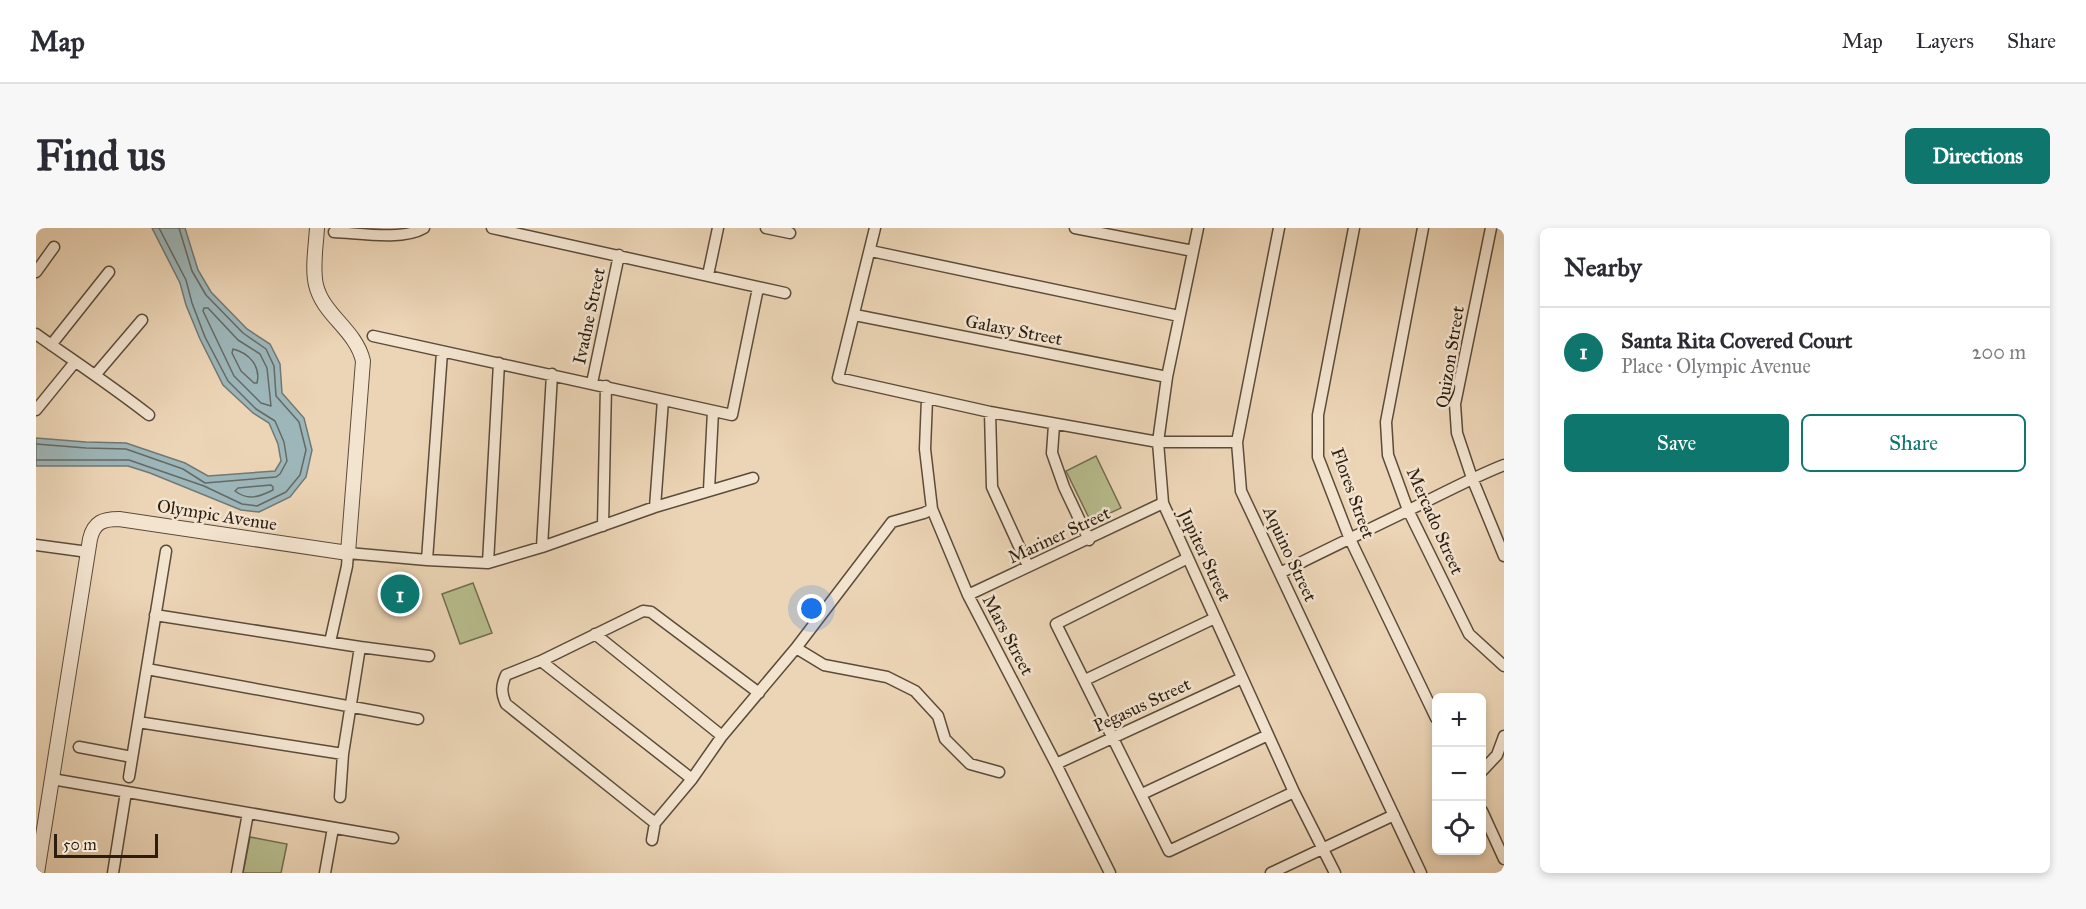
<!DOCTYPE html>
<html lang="en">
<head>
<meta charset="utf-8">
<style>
	:root { --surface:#fff; --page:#f7f7f7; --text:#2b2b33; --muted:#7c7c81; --line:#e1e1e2; --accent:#0f766e }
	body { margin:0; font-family:"IM FELL Great Primer",serif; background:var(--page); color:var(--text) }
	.controls { position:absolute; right:18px; bottom:18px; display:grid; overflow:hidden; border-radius:9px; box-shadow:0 3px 9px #0003 }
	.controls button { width:54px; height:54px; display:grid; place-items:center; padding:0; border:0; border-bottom:2px solid var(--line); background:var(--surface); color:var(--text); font:30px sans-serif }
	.scale { position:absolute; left:18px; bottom:15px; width:104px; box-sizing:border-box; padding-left:6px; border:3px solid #2b1e11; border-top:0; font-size:16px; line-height:21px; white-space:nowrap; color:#2b1e11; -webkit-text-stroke:4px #f3e4d0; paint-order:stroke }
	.you { position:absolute; left:776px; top:381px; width:21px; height:21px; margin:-15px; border:4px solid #fff; border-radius:50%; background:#1a73e8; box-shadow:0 0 0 9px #1a73e833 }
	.badge { display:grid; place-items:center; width:39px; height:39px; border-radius:50%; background:var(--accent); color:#fff; font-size:20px; font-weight:700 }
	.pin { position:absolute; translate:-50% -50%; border:3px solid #fff; box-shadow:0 2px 6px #0006 }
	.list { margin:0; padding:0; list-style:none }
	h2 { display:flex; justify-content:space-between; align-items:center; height:78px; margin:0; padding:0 24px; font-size:26px }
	h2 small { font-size:20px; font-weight:400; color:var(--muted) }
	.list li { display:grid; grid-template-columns:39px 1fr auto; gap:18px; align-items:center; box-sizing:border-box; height:90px; padding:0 24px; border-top:2px solid var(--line) }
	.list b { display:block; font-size:22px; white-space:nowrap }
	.list p { margin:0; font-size:20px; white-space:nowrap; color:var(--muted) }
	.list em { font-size:20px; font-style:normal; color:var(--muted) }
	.actions { display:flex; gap:12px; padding:18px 24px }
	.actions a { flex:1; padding:14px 0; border:2px solid var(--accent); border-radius:9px; text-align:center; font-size:21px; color:var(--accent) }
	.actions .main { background:var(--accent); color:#fff }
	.icon { flex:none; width:33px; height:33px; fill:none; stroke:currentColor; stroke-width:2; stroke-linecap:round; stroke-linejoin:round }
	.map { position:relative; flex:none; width:1468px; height:645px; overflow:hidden; border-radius:9px }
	header { display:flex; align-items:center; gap:36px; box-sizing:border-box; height:84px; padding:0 30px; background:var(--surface); border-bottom:2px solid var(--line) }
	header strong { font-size:28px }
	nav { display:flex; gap:33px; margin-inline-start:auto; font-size:21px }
	.intro { display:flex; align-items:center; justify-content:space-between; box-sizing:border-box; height:144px; padding:0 36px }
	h1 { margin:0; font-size:42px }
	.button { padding:15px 27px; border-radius:9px; background:var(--accent); color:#fff; font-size:21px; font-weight:700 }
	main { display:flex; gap:36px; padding:0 36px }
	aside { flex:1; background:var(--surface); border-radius:9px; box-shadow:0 3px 9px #0003 }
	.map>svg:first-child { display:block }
	.green { fill:#b7bd8e; stroke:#716e50; stroke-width:1.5 }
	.water { fill:#9db6b9; stroke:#6f7976; stroke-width:1.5 }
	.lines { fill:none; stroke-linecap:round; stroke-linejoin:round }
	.shore { stroke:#646a65; stroke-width:1.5 }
	.minor-casing { stroke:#5b4c3a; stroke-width:13 }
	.tertiary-casing { stroke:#5b4c3a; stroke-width:16 }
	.minor { stroke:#f3e4d0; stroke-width:10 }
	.tertiary { stroke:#f3e4d0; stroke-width:14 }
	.labels { text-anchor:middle; stroke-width:5; stroke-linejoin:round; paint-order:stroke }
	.street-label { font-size:18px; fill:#2b1e11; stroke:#f3e4d0 }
</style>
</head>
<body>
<header>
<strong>Map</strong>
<nav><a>Map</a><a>Layers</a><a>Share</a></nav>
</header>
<div class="intro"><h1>Find us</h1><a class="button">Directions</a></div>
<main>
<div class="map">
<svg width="1468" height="645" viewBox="0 0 1468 645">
	<rect width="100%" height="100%" fill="#ecd5b6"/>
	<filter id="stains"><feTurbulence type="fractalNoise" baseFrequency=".00333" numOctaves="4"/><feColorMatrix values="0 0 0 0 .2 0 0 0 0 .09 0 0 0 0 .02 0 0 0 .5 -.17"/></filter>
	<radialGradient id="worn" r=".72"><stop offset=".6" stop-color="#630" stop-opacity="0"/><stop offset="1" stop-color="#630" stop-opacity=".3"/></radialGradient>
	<path class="green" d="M1060,228L1085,280L1055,294L1030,243Z
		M437,355L456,405L424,416L406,366Z
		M214,609L251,616L245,645H207Z"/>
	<path class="water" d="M116,0H149L162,42L175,64L211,101L234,116L244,136L246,165L268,190L276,222L270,249L254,269L223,284L205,282L114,245L92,238H0V210L50,214L90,215L149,235L172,248L239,243L245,233L242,216L233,195L217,185L187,157L164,111L150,77L144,55Z"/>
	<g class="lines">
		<path class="shore" d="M168,80H172L202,112L224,126L231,140L235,178L225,175L198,148L167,83Z
			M197,121C213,125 225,138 221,155H218L205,143L196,125Z
			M0,216L50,220L90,221L147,241L169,255L240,249L244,246L251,233L248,214L239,193L220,181L192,153L169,109L156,75L150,52L123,0
			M0,232H93L168,258L206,276L221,278L250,264L264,247L270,222L263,194L240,168L238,138L230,121L207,105L170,67L156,43L143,0
			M235,257L237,259V262C223,269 212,273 199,263L202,260Z"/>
		<g class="minor-casing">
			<path id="minor" d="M456,0L749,65
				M730,0L754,5
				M839,0L802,150L954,184L1122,214H1201
				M1039,0L1157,23
				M1162,0L1131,149L1122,214L1127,275L1258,564L1299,645
				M1243,0L1201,214L1205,263L1385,645
				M1318,0L1282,187V229L1313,309L1400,490
				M1387,0L1350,194L1352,227L1372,282L1433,406L1468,438
				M1455,0L1419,176L1421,205L1436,250L1468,328
				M298,4C323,5 366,13 388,0
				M835,23L1143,88
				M0,44L18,19
				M672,47L682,0
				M819,87L1131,149
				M0,106C38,133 76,158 113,187
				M337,108L696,187L722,60
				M15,117L73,44
				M60,146L106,92
				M556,155L583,27
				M891,171L889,221L896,281L932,367L1020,536L1074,645
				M0,182L39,134
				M954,184L956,259L992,338
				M1018,197L1016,225L1028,259L1053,312
				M673,262L677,183
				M619,279L627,172
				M567,298L570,158
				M0,317L52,324
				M506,319L516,146
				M1152,330L1020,396L1133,623L1258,564
				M391,332L406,124
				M452,335L463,135
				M1244,345C1287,323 1330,303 1373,282C1404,267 1435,250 1468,237
				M932,367L1127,275
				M119,387L324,419L393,428
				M559,406L686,508
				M294,414L311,338L312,325L391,332L452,335L506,319L619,279L717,250
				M760,420L788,437L851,449L879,463L902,488L909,511L934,536L963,544
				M505,433L656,551
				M111,441L382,491
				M1049,452L1179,390
				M102,494L307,526
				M43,519L96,529
				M1020,536L1206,450
				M1446,543L1461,527L1468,508
				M93,549L130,323
				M16,551L357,610
				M1106,566L1232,507
				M304,569L307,526L324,419
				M1446,583L1468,631
				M619,595L470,476C465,465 465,458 470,447L505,433L599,387L607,383L615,384L723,465
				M616,612L619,595L656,551L686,508L760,420L856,294L888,285L896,281
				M77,645L90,564
				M201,645L212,585
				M289,645L297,600
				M1235,645L1358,587"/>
		</g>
		<g class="tertiary-casing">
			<path id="tertiary" d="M1,645L54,311C58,294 67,291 83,291L312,325L327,133C320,102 287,87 280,57C276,40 280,18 281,0"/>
		</g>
		<use href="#minor" class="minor"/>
		<use href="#tertiary" class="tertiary"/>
	</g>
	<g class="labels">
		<g class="street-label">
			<text transform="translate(553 88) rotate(-78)" y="6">Ivadne Street</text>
			<text transform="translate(978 102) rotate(11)" y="6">Galaxy Street</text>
			<text transform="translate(1414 129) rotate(-81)" y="6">Quizon Street</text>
			<text transform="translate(1317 265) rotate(70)" y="6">Flores Street</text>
			<text transform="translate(181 287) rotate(9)" y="6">Olympic Avenue</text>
			<text transform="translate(1399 293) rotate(66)" y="6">Mercado Street</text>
			<text transform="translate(1023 307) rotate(-25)" y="6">Mariner Street</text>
			<text transform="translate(1254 326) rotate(65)" y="6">Aquino Street</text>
			<text transform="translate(1169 327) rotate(65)" y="6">Jupiter Street</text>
			<text transform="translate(972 407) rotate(62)" y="6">Mars Street</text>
			<text transform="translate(1106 477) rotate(-25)" y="6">Pegasus Street</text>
		</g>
	</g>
	<rect width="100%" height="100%" filter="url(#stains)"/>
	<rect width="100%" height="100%" fill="url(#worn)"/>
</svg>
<div class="controls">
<button>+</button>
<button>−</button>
<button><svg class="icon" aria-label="locate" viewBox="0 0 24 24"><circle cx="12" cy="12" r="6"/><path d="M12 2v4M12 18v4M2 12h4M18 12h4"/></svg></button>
</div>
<div class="scale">50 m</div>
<div class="you"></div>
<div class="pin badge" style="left:364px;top:366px">1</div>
</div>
<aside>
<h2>Nearby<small></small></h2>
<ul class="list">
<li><span class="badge">1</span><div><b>Santa Rita Covered Court</b><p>Place · Olympic Avenue</p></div><em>200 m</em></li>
</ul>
<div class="actions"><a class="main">Save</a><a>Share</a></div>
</aside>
</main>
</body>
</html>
